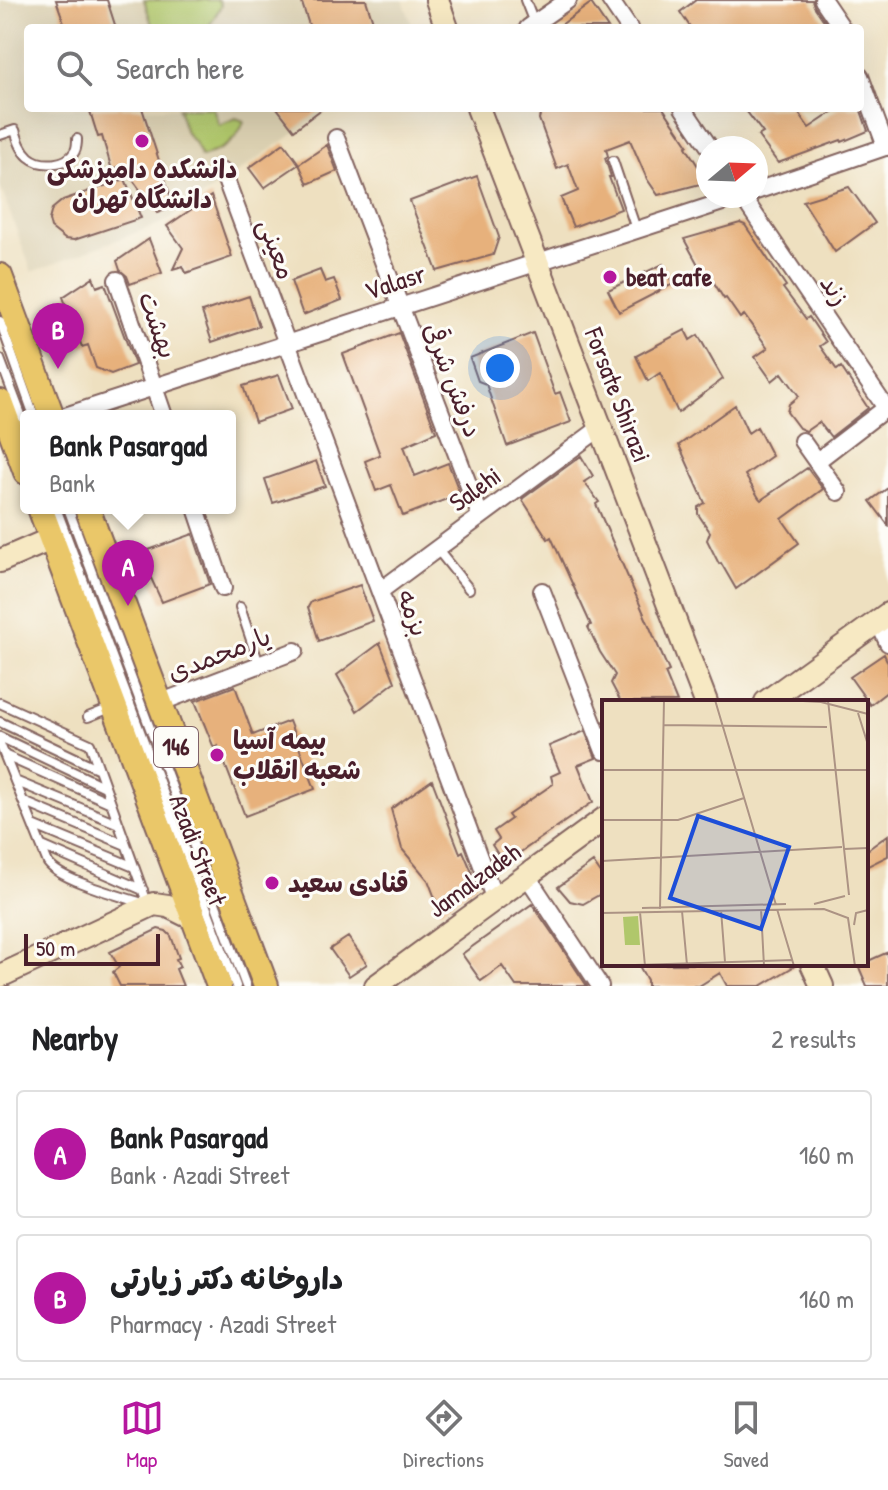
<!DOCTYPE html>
<html lang="en">
<head>
<meta charset="utf-8">
<style>
	:root { --surface:#fff; --page:#f6f6f6; --text:#202124; --muted:#757577; --line:#e0e0e0; --accent:#b5179e }
	body { margin:0; font-family:"Patrick Hand","Playpen Sans Arabic",sans-serif; background:var(--page); color:var(--text) }
	.compass { position:absolute; left:696px; top:136px; width:72px; height:72px; border-radius:50%; background:var(--surface); box-shadow:0 8px 32px #0002; rotate:71deg }
	.scale { position:absolute; left:24px; bottom:20px; width:136px; box-sizing:border-box; padding-left:8px; border:4px solid #4a1f2b; border-top:0; font-size:22px; line-height:28px; white-space:nowrap; color:#4a1f2b; -webkit-text-stroke:6px #fdfcf7; paint-order:stroke }
	.you { position:absolute; left:500px; top:368px; width:28px; height:28px; margin:-20px; border:6px solid #fff; border-radius:50%; background:#1a73e8; box-shadow:0 0 0 12px #1a73e833 }
	.badge { display:grid; place-items:center; width:52px; height:52px; border-radius:50%; background:var(--accent); color:#fff; font-size:26px; font-weight:700 }
	.pin { position:absolute; translate:-50% -66px; filter:drop-shadow(0 2px 4px #0008) }
	.pin::after { content:''; position:absolute; top:42px; width:28px; height:24px; background:inherit; clip-path:polygon(0 0,100% 0,50% 100%) }
	.popup { position:absolute; left:20px; top:410px; width:216px; height:104px; box-sizing:border-box; display:grid; place-content:center; border-radius:8px; background:var(--surface); filter:drop-shadow(0 2px 6px #0005); font-size:26px; white-space:nowrap; color:var(--muted) }
	.popup b { font-size:30px; color:var(--text) }
	.popup::after { content:''; position:absolute; left:50%; top:100%; margin-left:-16px; border:16px solid transparent; border-top-color:var(--surface) }
	.list { margin:0; padding:0; list-style:none }
	h2 { display:flex; justify-content:space-between; align-items:center; height:104px; margin:0; padding:0 32px; font-size:34px }
	h2 small { font-size:26px; font-weight:400; color:var(--muted) }
	.list li { display:grid; grid-template-columns:52px 1fr auto; gap:24px; align-items:center; box-sizing:border-box; height:128px; margin:0 16px 16px; padding:0 16px; border:2px solid var(--line); border-radius:8px }
	.list b { display:block; font-size:30px; white-space:nowrap }
	.list p { margin:0; font-size:26px; white-space:nowrap; color:var(--muted) }
	.list em { font-size:26px; font-style:normal; color:var(--muted) }
	.icon { flex:none; width:44px; height:44px; fill:none; stroke:currentColor; stroke-width:2; stroke-linecap:round; stroke-linejoin:round }
	.map { position:relative; flex:none; width:888px; height:986px; overflow:hidden }
	.search { position:absolute; background:var(--surface); box-shadow:0 8px 32px #0002; left:24px; right:24px; top:24px; height:88px; display:flex; align-items:center; gap:20px; box-sizing:border-box; padding:0 28px; border-radius:8px; color:var(--muted); font-size:30px }
	.sheet { height:392px; background:var(--surface) }
	nav { display:flex; justify-content:space-around; align-items:center; box-sizing:border-box; height:112px; border-top:2px solid var(--line); background:var(--surface); font-size:22px; color:var(--muted) }
	nav a { display:grid; justify-items:center; gap:4px }
	nav .on { color:var(--accent) }
	.map>svg:first-child { display:block }
	.built { fill:#dbd0b1 }
	.green { fill:#b0c76b; stroke:#7d734b; stroke-width:2 }
	.building { fill:#e7b17b }
	.lines { fill:none; stroke-linecap:round; stroke-linejoin:round }
	.lane-casing { stroke:#83635f; stroke-width:12 }
	.street-casing { stroke:#83635f; stroke-width:20 }
	.secondary-casing { stroke:#83635f; stroke-width:26 }
	.primary-casing { stroke:#83635f; stroke-width:28 }
	.lane { stroke:#fff; stroke-width:8 }
	.street { stroke:#fff; stroke-width:16 }
	.secondary { stroke:#f7e9c3; stroke-width:22 }
	.primary { stroke:#eac769; stroke-width:24 }
	.poi-dot { fill:#b5179e; stroke:#fdfcf7; stroke-width:3 }
	.labels { text-anchor:middle; stroke-width:6; stroke-linejoin:round; paint-order:stroke }
	.shield { fill:#fdfcf7; stroke:#806168; stroke-width:2 }
	.shield-label { font-size:24px; font-weight:bold; fill:#4a1f2b }
	.poi-label { font-size:26px; font-weight:bold; fill:#4a1f2b; stroke:#fdfcf7; text-anchor:start }
	.street-label { font-size:26px; fill:#4a1f2b; stroke:#fdfcf7 }
	.inset-road { fill:none; stroke:#ac9384; stroke-width:2 }
	.view { fill:#1d4ed8; fill-opacity:0.15; stroke:#1d4ed8; stroke-width:4 }
	.inset-edge { fill:none; stroke:#4a1f2b; stroke-width:4 }
</style>
</head>
<body>
<div class="map">
<svg width="888" height="986" viewBox="0 0 888 986">
	<rect width="100%" height="100%" fill="#fdfcf7"/>
	<filter id="ink" filterUnits="userSpaceOnUse"><feTurbulence type="fractalNoise" baseFrequency=".0125" numOctaves="2"/><feDisplacementMap in="SourceGraphic" scale="16" xChannelSelector="R" yChannelSelector="G"/><feConvolveMatrix kernelMatrix="1 2 1 2 8 2 1 2 1" color-interpolation-filters="sRGB"/></filter>
	<filter id="wash" filterUnits="userSpaceOnUse"><feTurbulence type="fractalNoise" baseFrequency=".006" numOctaves="4" result="noise"/><feDisplacementMap in="SourceGraphic" scale="32" xChannelSelector="R" yChannelSelector="G"/><feGaussianBlur stdDeviation="1.8" result="paint"/><feColorMatrix in="noise" values="0 0 0 0 0 0 0 0 0 0 0 0 0 0 0 0 0 1.4 0 .05"/><feComposite in="paint" operator="in"/></filter>
	<g filter="url(#wash)">
		<rect width="100%" height="100%" fill="#eee0c0"/>
		<path class="built" d="M0,0H403L413,28H28V108H331L167,221L32,272L0,186Z"/>
		<path class="green" d="M144,0H219L221,6L208,28H153Z
			M178,108H213L219,125L236,118L244,121C237,143 221,150 201,157L194,142L186,133Z"/>
		<g id="blocks">
			<path class="building" d="M56,0H107L116,28H66Z
				M301,0H366L375,28H310Z
				M696,0H812L814,6L829,28H691L680,12Z
				M591,3L608,28H557Z
				M89,108H142L174,207L157,213L122,165L112,170L102,136L98,137Z
				M277,108H323L294,130Z
				M542,108H663L688,145L686,147L708,182L658,195L647,179L630,140L606,149L608,156L605,158L611,177H609L621,209L573,227L561,198L578,191L568,164L557,169L539,119Z
				M744,108H795L809,128L839,108H860L868,131L842,142L841,140L778,163L758,136L763,133Z
				M284,143L299,164L264,188L249,168Z
				M327,145L337,171L308,184L299,164Z
				M477,176L499,237L493,255L437,271L410,201Z
				M125,179L141,218L74,240L65,239L51,228L49,220L52,209L63,200Z
				M849,187L875,223L835,252L803,201Z
				M211,196L232,257L186,273L183,266L173,269L183,248L167,226Z
				M740,223L745,225L786,286L783,288L806,319L809,317L826,342L820,346L837,370L841,367L868,408L831,437L819,422L806,431L799,428L787,412L789,404L799,396L782,373L772,381L755,357L768,348L744,315L740,318L726,298L724,299L711,278L707,281L684,239Z
				M149,239L162,273L130,284L127,276L120,270L117,261Z
				M663,264L673,284L619,312L608,290Z
				M320,270L325,282L334,279L342,300L303,315L291,281Z
				M93,277L97,287L105,284L135,365L111,374L96,368L88,345L82,347L63,297Z
				M249,296L259,326L212,342L202,312Z
				M685,330L690,340L698,335L723,379L678,413L660,373L648,381L636,356Z
				M399,333L436,432L404,446L415,476L448,463L460,494L403,516L391,485L376,491L365,461L380,455L343,354Z
				M533,333L555,394L560,392L571,422L507,446L486,384L478,381L470,358Z
				M279,375L292,409L255,422L243,386Z
				M735,405L748,433L757,427L772,456L745,475L759,498L761,500L807,468L823,489L782,519L799,543L736,589L721,563L719,564L707,540L710,532L698,514V507L705,503L679,445Z
				M581,456L593,476L584,482L599,502L596,504L669,671L665,673L677,702H621L611,683L615,675L600,652L588,627L591,625L551,537L548,539L522,499Z
				M316,461L325,486L273,503L265,479Z
				M888,488V525L870,501Z
				M193,534L210,584L162,602L151,578L147,580L137,554Z
				M360,585L373,621L319,641L308,607L311,602Z
				M380,643L395,682L357,711L337,675Z
				M884,654L888,663V691L870,705L850,677Z
				M235,686L253,735L289,721L315,789L245,816L218,746L214,748L195,701Z
				M585,731L596,758L578,765L593,802L512,858L507,851L499,856L492,845L499,839L494,831L511,819L508,815L553,784L551,776L560,772L549,746Z
				M432,780L460,853L463,851L477,884L440,911L428,880L402,849L391,809Z
				M888,835V856L866,867V851Z
				M593,862L604,878V892L583,904L570,901L558,887Z
				M532,904L554,936L587,986H516L502,966L481,981L462,954Z
				M158,929L166,931L171,936L179,958L176,959L180,967L176,969L183,986H120L113,972L119,967L110,952Z
				M348,937L367,964L349,976L330,949Z
				M888,952V986H867L858,965L866,964V962Z
				M638,964H798L761,986H727L720,973L699,986H647V980Z"/>
		</g>
	</g>
	<g filter="url(#ink)">
		<use href="#blocks" fill-opacity="0" stroke="#83635f" stroke-width="2"/>
		<g class="lines">
			<g class="lane-casing">
				<path id="lane" d="M525,0L534,23
					M0,135L15,130C18,140 21,150 29,157C41,167 67,166 75,151C76,149 77,142 77,139
					M613,161L636,229
					M0,321L34,416
					M0,359L26,428
					M56,508L236,986
					M68,508L246,986
					M437,549L469,589
					M240,607L259,664
					M0,703L90,744L148,905
					M88,717L113,707
					M0,722L99,769
					M0,737L105,787
					M0,744L48,863C61,881 122,896 145,904
					M6,756L111,803
					M15,781L119,824
					M24,802L126,845
					M33,825L134,867
					M42,846L143,890"/>
			</g>
			<g class="street-casing">
				<path id="street" d="M610,0L629,28
					M823,0L842,28
					M528,28L568,0
					M860,76L886,147
					M683,108L710,148
					M336,138L480,515
					M223,172L495,900
					M756,191L888,146
					M742,196L888,411
					M117,280L164,416
					M65,416L741,196
					M802,441L838,492
					M817,461L886,408
					M196,508L223,588
					M380,591L600,428
					M542,591L604,751
					M878,621L888,643
					M159,703L295,651
					M527,876L600,986"/>
			</g>
			<g class="secondary-casing">
				<path id="secondary" d="M437,0L447,28
					M478,108L706,702
					M0,561L51,539
					M766,702L888,614
					M812,964L822,986
					M0,976L154,904L168,906L194,919
					M376,986L604,819"/>
			</g>
			<g class="primary-casing">
				<path id="primary" d="M0,276L52,416
					M0,402L26,472
					M40,508L219,986
					M87,508L266,986"/>
			</g>
			<use href="#lane" class="lane"/>
			<use href="#street" class="street"/>
			<use href="#secondary" class="secondary"/>
			<use href="#primary" class="primary"/>
		</g>
	</g>
	<g class="poi-dot">
		<circle cx="142" cy="141" r="8"/>
		<circle cx="610" cy="277" r="8"/>
		<circle cx="217" cy="755" r="8"/>
		<circle cx="272" cy="883" r="8"/>
	</g>
	<g class="labels">
		<rect class="shield" x="154" y="727" width="44" height="40" rx="6"/>
		<g class="shield-label">
			<text x="176" y="755">146</text>
		</g>
		<g class="poi-label">
			<text x="142" y="178" text-anchor="middle">دانشکده دامپزشکی<tspan x="142" dy="30">دانشگاه تهران</tspan></text>
			<text x="626" y="286">beat cafe</text>
			<text x="233" y="749">بیمه آسیا<tspan x="233" dy="30">شعبه انقلاب</tspan></text>
			<text x="288" y="892">قنادی سعید</text>
		</g>
		<g class="street-label">
			<text transform="translate(277 249) rotate(70)" y="9">معینی</text>
			<text transform="translate(395 282) rotate(-18)" y="9">Valasr</text>
			<text transform="translate(835 290) rotate(56)" y="9">زند</text>
			<text transform="translate(158 325) rotate(71)" y="9">بهشت</text>
			<text transform="translate(453 380) rotate(69)" y="9">درفش شرقی</text>
			<text transform="translate(618 395) rotate(69)" y="9">Forsate Shirazi</text>
			<text transform="translate(475 489) rotate(-36)" y="9">Salehi</text>
			<text transform="translate(413 613) rotate(70)" y="9">بزمه</text>
			<text transform="translate(219 654) rotate(-21)" y="9">یارمحمدی</text>
			<text transform="translate(198 850) rotate(69)" y="9">Azadi Street</text>
			<text transform="translate(474 880) rotate(-36)" y="9">Jamalzadeh</text>
		</g>
	</g>
	<g transform="translate(602 700)">
		<rect width="266" height="266" fill="#eee0c0"/>
		<path d="M36,216L38,245H23L21,217Z" fill="#b0c76b"/>
		<path class="inset-road" d="M113,0L174,205M183,0L219,2L266,14M226,0L247,195M256,13L266,45M62,25L225,27M0,70H266M0,120H76L142,98M242,149L266,148M0,161L240,147M212,204L243,196M40,208L184,204M58,209L62,0M159,209L162,266M175,209L192,266M119,210L123,262M80,211L85,265M38,212L43,266M0,213L222,209L246,218L253,266M252,225L254,213L266,210M1,266L191,260"/>
		<path class="view" d="M96,116L187,147L159,229L68,198Z"/>
		<rect width="266" height="266" class="inset-edge"/>
	</g>
</svg>
<svg class="compass" viewBox="-18 -18 36 36"><path d="M0-13l5 13h-10z" fill="#e53935"/><path d="M0 13l5-13h-10z" fill="#757577"/></svg>
<div class="scale">50 m</div>
<div class="you"></div>
<div class="pin badge" style="left:128px;top:606px">A</div>
<div class="popup"><b>Bank Pasargad</b>Bank</div>
<div class="pin badge" style="left:58px;top:369px">B</div>
<div class="search"><svg class="icon" aria-label="search" viewBox="0 0 24 24"><circle cx="10" cy="10" r="6"/><path d="M15 15l6 6"/></svg>Search here</div>
</div>
<section class="sheet">
<h2>Nearby<small>2 results</small></h2>
<ul class="list">
<li><span class="badge">A</span><div><b>Bank Pasargad</b><p>Bank · Azadi Street</p></div><em>160 m</em></li>
<li><span class="badge">B</span><div><b>داروخانه دکتر زیارتی</b><p>Pharmacy · Azadi Street</p></div><em>160 m</em></li>
</ul>
</section>
<nav>
<a class="on"><svg class="icon" aria-label="map" viewBox="0 0 24 24"><path d="M3 6l6-2 6 2 6-2v14l-6 2-6-2-6 2zM9 4v14M15 6v14"/></svg>Map</a>
<a><svg class="icon" aria-label="directions" viewBox="0 0 24 24"><path d="M12 3l9 9-9 9-9-9zM9 14v-3h6M13 9l2 2-2 2"/></svg>Directions</a>
<a><svg class="icon" aria-label="saved" viewBox="0 0 24 24"><path d="M7 4h10v16l-5-4-5 4z"/></svg>Saved</a>
</nav>
</body>
</html>
